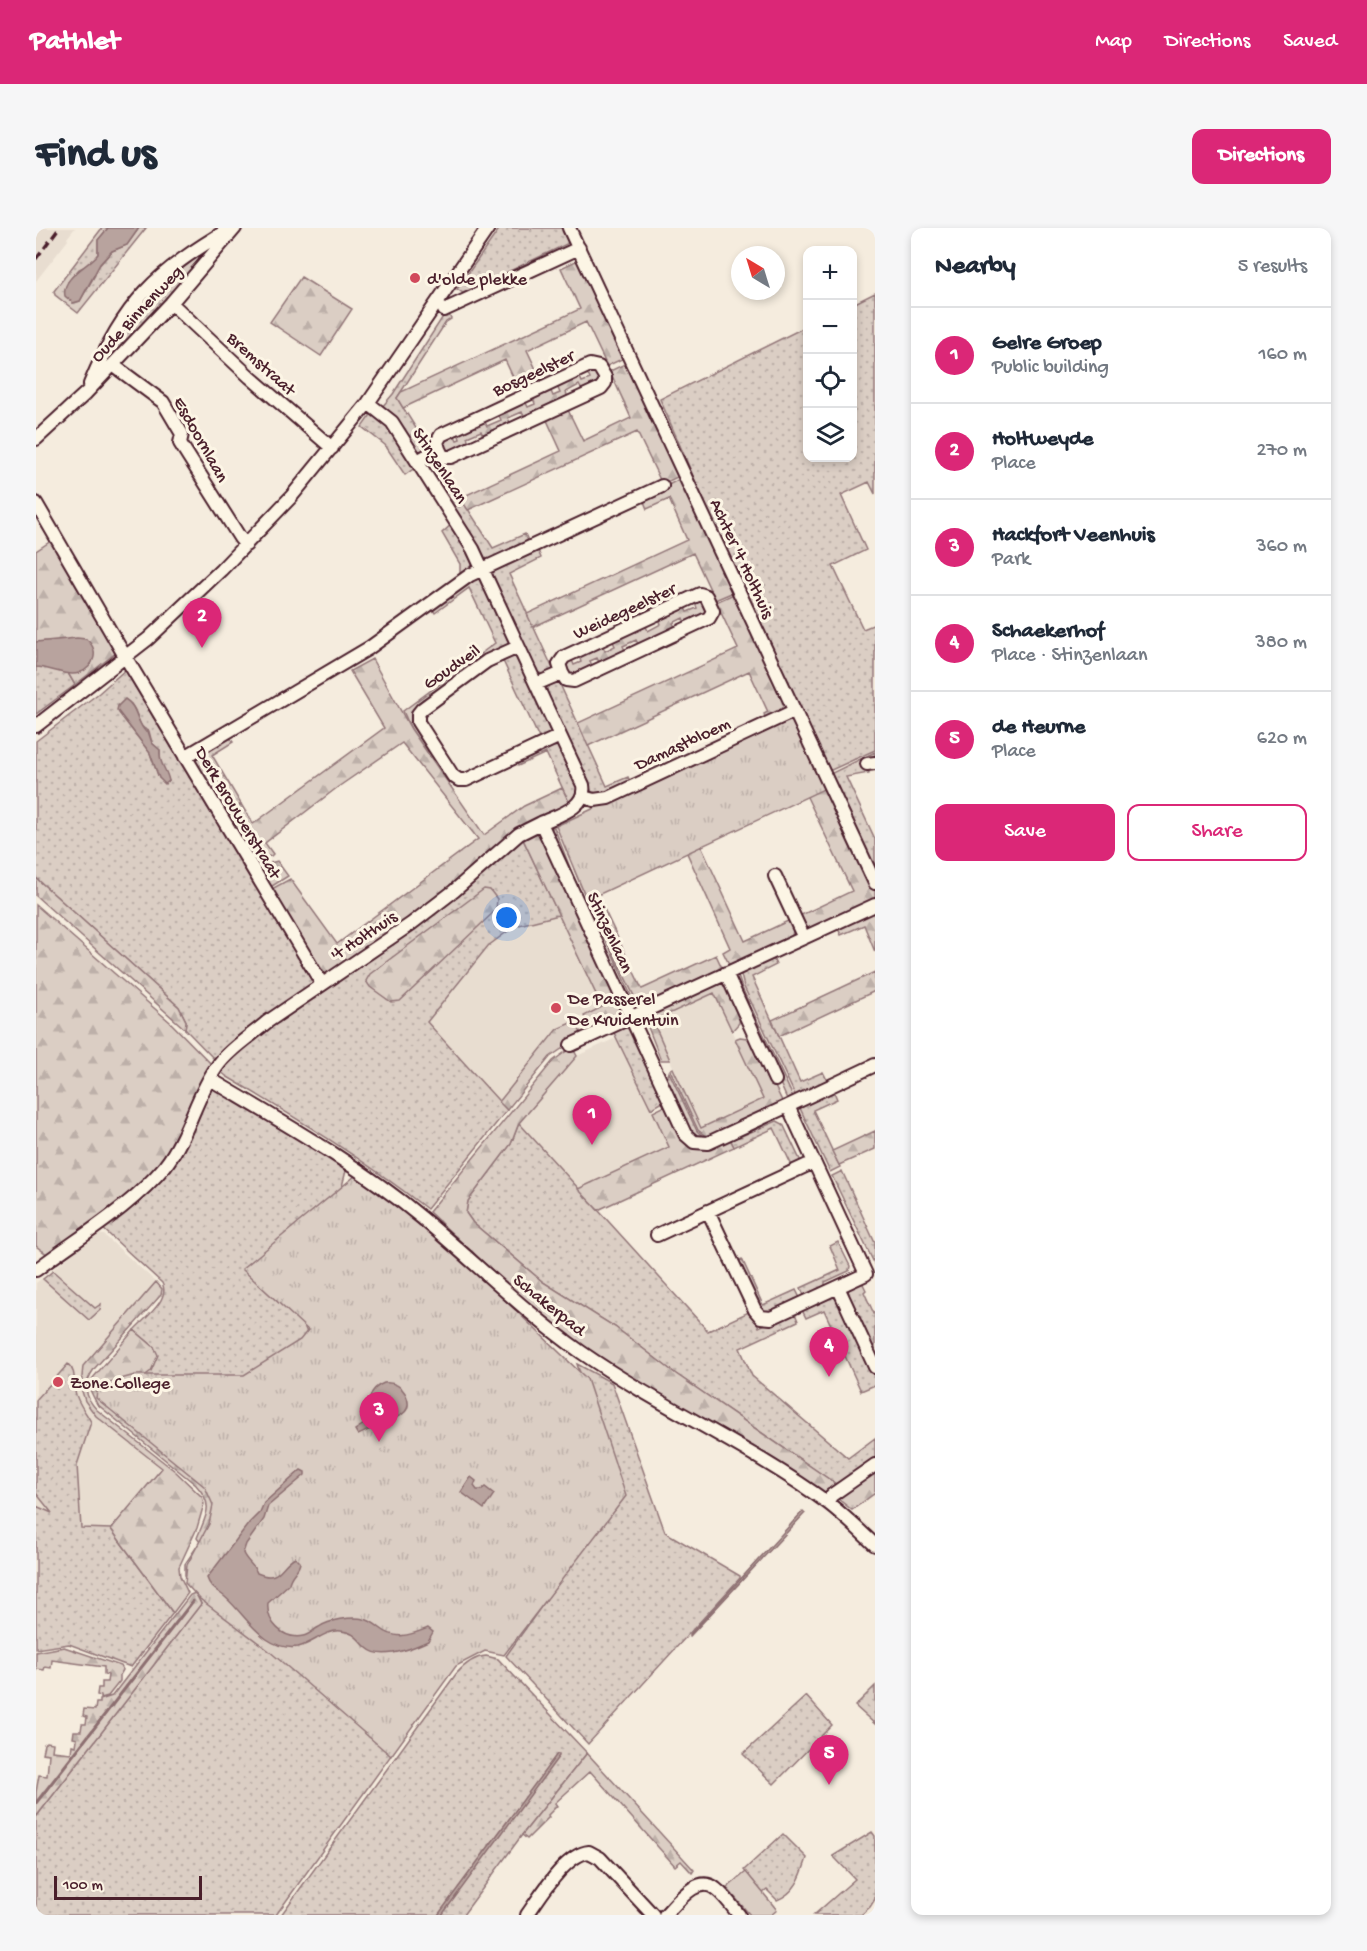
<!DOCTYPE html>
<html lang="en">
<head>
<meta charset="utf-8">
<style>
	:root { --surface:#fff; --page:#f6f6f7; --text:#1f2937; --muted:#747a83; --line:#e0e1e3; --accent:#db2777 }
	body { margin:0; font-family:"Gochi Hand",sans-serif; background:var(--page); color:var(--text) }
	.controls { position:absolute; right:18px; top:18px; display:grid; overflow:hidden; border-radius:12px; box-shadow:0 3px 9px #0003 }
	.controls button { width:54px; height:54px; display:grid; place-items:center; padding:0; border:0; border-bottom:2px solid var(--line); background:var(--surface); color:var(--text); font:30px sans-serif }
	.compass { position:absolute; left:695px; top:18px; width:54px; height:54px; border-radius:50%; background:var(--surface); box-shadow:0 3px 9px #0003; rotate:322deg }
	.scale { position:absolute; left:18px; bottom:15px; width:148px; box-sizing:border-box; padding-left:6px; border:3px solid #4a1f2b; border-top:0; font-size:16px; line-height:21px; white-space:nowrap; color:#4a1f2b; -webkit-text-stroke:4px #fcf5e5; paint-order:stroke }
	.you { position:absolute; left:471px; top:690px; width:21px; height:21px; margin:-15px; border:4px solid #fff; border-radius:50%; background:#1a73e8; box-shadow:0 0 0 9px #1a73e833 }
	.badge { display:grid; place-items:center; width:39px; height:39px; border-radius:50%; background:var(--accent); color:#fff; font-size:20px; font-weight:700 }
	.pin { position:absolute; translate:-50% -50px; filter:drop-shadow(0 2px 3px #0008) }
	.pin::after { content:''; position:absolute; top:32px; width:21px; height:18px; background:inherit; clip-path:polygon(0 0,100% 0,50% 100%) }
	.list { margin:0; padding:0; list-style:none }
	h2 { display:flex; justify-content:space-between; align-items:center; height:78px; margin:0; padding:0 24px; font-size:26px }
	h2 small { font-size:20px; font-weight:400; color:var(--muted) }
	.list li { display:grid; grid-template-columns:39px 1fr auto; gap:18px; align-items:center; box-sizing:border-box; height:96px; padding:0 24px; border-top:2px solid var(--line) }
	.list b { display:block; font-size:22px; white-space:nowrap }
	.list p { margin:0; font-size:20px; white-space:nowrap; color:var(--muted) }
	.list em { font-size:20px; font-style:normal; color:var(--muted) }
	.actions { display:flex; gap:12px; padding:18px 24px }
	.actions a { flex:1; padding:14px 0; border:2px solid var(--accent); border-radius:12px; text-align:center; font-size:21px; color:var(--accent) }
	.actions .main { background:var(--accent); color:#fff }
	.icon { flex:none; width:33px; height:33px; fill:none; stroke:currentColor; stroke-width:2; stroke-linecap:round; stroke-linejoin:round }
	.map { position:relative; flex:none; width:839px; height:1687px; overflow:hidden; border-radius:12px }
	header { display:flex; align-items:center; gap:36px; box-sizing:border-box; height:84px; padding:0 30px; background:var(--accent); color:#fff }
	header strong { font-size:28px }
	nav { display:flex; gap:33px; margin-inline-start:auto; font-size:21px }
	.intro { display:flex; align-items:center; justify-content:space-between; box-sizing:border-box; height:144px; padding:0 36px }
	h1 { margin:0; font-size:42px }
	.button { padding:15px 27px; border-radius:12px; background:var(--accent); color:#fff; font-size:21px; font-weight:700 }
	main { display:flex; gap:36px; padding:0 36px }
	aside { flex:1; background:var(--surface); border-radius:12px; box-shadow:0 3px 9px #0003 }
	.map>svg:first-child { display:block }
	.built { fill:#e8ddd0 }
	.grass { fill:url(#grass-dots); stroke:#927678; stroke-width:1.5; fill-rule:evenodd }
	.forest { fill:url(#forest-firs); stroke:#927678; stroke-width:1.5 }
	.park { fill:url(#park-tufts); stroke:#927678; stroke-width:1.5 }
	.pitch { fill:#dbcec4; stroke:#927678; stroke-width:1.5 }
	.water { fill:#b8a39e; stroke:#8c6e70; stroke-width:1.5 }
	.lines { fill:none; stroke-linecap:round; stroke-linejoin:round }
	.stream { stroke:#8c6e70; stroke-width:3 }
	.minor-casing { stroke:#4a1f2b; stroke-width:16 }
	.minor { stroke:#fcf5e5; stroke-width:12 }
	.rail { stroke:#4a1f2b; stroke-width:3; stroke-dasharray:9 4.5; stroke-linecap:butt }
	.poi-dot { fill:#d1495b; stroke:#fcf5e5; stroke-width:2 }
	.labels { text-anchor:middle; stroke-width:6; stroke-linejoin:round; paint-order:stroke }
	.poi-label { font-size:18px; fill:#4a1f2b; stroke:#fcf5e5; text-anchor:start }
	.street-label { font-size:18px; fill:#4a1f2b; stroke:#fcf5e5 }
</style>
</head>
<body>
<header>
<strong>Pathlet</strong>
<nav><a>Map</a><a>Directions</a><a>Saved</a></nav>
</header>
<div class="intro"><h1>Find us</h1><a class="button">Directions</a></div>
<main>
<div class="map">
<svg width="839" height="1687" viewBox="0 0 839 1687">
	<defs>
		<pattern id="grass-dots" width="8" height="8" patternUnits="userSpaceOnUse" patternTransform="scale(1.5)"><rect width="8" height="8" fill="#dbcec4"/><path d="M2 2h.1M6 6h.1" fill="none" stroke="#bdb0a9" stroke-width="1.8" stroke-linecap="round"/></pattern>
		<pattern id="forest-firs" width="22" height="20" patternUnits="userSpaceOnUse" patternTransform="scale(1.5)"><rect width="22" height="20" fill="#dbcec4"/><path d="M5 1l3.5 6h-7zM16 11l3.5 6h-7z" fill="#bdb0a9"/></pattern>
		<pattern id="park-tufts" width="24" height="20" patternUnits="userSpaceOnUse" patternTransform="scale(1.5)"><rect width="24" height="20" fill="#dbcec4"/><path d="M3 7l-1-3M5 7V3M7 7l1-3M15 17l-1-3M17 17v-4M19 17l1-3" fill="none" stroke="#bdb0a9"/></pattern>
	</defs>
	<rect width="100%" height="100%" fill="#f5ecde"/>
	<filter id="ink" filterUnits="userSpaceOnUse"><feTurbulence type="fractalNoise" baseFrequency=".0167" numOctaves="2"/><feDisplacementMap in="SourceGraphic" scale="12" xChannelSelector="R" yChannelSelector="G"/><feConvolveMatrix kernelMatrix="1 2 1 2 8 2 1 2 1" color-interpolation-filters="sRGB"/></filter>
	<g filter="url(#ink)">
		<path class="built" d="M3,0H39L31,10L32,12L0,53V4Z
			M523,687L566,779L521,801L463,873L391,794L452,718L479,698Z
			M678,765L727,871L664,900L617,793Z
			M582,809L633,919L542,961L483,895L541,828Z
			M61,1006L68,1007L120,1054L47,1138L45,1160L60,1188L126,1241L75,1301L6,1298L0,1311V1055Z"/>
		<path class="grass" d="M66,0H72L62,12V26L54,36L43,41L32,54L37,75L44,73L59,47L61,40L76,23L91,17L103,0H110L42,85L19,67L18,63Z
			M464,0H531L537,13L427,65L421,61Z
			M183,13L67,141C84,107 103,73 132,47C147,34 167,24 183,13Z
			M839,65V266L833,254L805,267L830,322L797,338L827,401L839,396V522L793,543L713,378L624,171L771,98L772,230H816L817,76Z
			M412,85L415,91L410,94L361,170L393,221L382,223L346,179L357,166L408,87Z
			M336,185L352,195L380,239L369,247L349,217L326,199Z
			M398,228L457,320L489,306L493,315L453,332L448,329L391,240L392,234Z
			M416,296L437,329L436,339L426,347L424,345V336L406,305Z
			M501,320L505,330L473,346L518,443L509,447L501,444L456,349L458,342Z
			M440,349L446,352L474,412L473,415L384,478L395,521L391,524L375,501L367,483L459,415L433,360L399,385L395,379Z
			M476,427L483,430L516,504L515,506L489,520L488,518L503,510L467,433L449,442L447,440Z
			M0,439H9L32,445L39,457L0,486Z
			M89,442L93,444L277,750L276,759L181,834L149,801L150,793L143,779L0,650V513L63,465ZM95,476C97,479 99,481 100,485C104,493 103,500 113,503L116,515L124,522V535L133,553L123,550L114,525L83,485Z
			M522,452L571,558L592,549L595,555C583,560 568,572 556,564L511,469V459Z
			M193,508L197,514L176,527L205,576L189,587L156,532L164,525Z
			M519,516L523,518L544,563L534,576L510,525L482,538L480,532Z
			M839,524V531L832,539L833,545L810,549L839,611V650L794,546Z
			M518,599L544,665L574,720L601,781L596,779L514,601Z
			M486,609L523,687L479,698L452,718L391,794L471,882L391,981C328,931 259,889 190,848L182,841L214,813Z
			M736,728L740,737L716,749L764,854L787,844L792,854L760,869L708,759L704,743Z
			M701,745L706,760L758,871H751L698,751Z
			M588,799L596,802L628,870L627,874L615,881L577,803Z
			M633,844L661,903L670,911L655,908L630,854Z
			M177,860H182L311,939L269,1100L285,1139L80,1173L118,1119L98,1102C109,1090 135,1071 126,1055L64,998Z
			M798,864L801,871L777,882L804,939L794,944L763,878L789,865L790,867Z
			M741,893L747,896L765,934L750,942L749,940L755,936L738,900L698,919L693,909H703Z
			M483,895L672,1103L713,1084L704,1064L706,1063L723,1099L758,1083L762,1093L704,1120L716,1148L812,1230L839,1210V1232L803,1258L640,1146L579,1099L507,1054L437,995L430,985L432,973L475,916Z
			M806,943L839,1015V1037L796,948Z
			M802,1014L814,1038L813,1043L789,1054V1060L769,1070L765,1060L804,1042L794,1018Z
			M706,1031L727,1077L760,1062L765,1072L736,1085L726,1084L700,1034Z
			M17,1043L59,1080L65,1076L64,1082L53,1092L7,1051Z
			M825,1052L830,1062L828,1064L839,1088V1130L811,1067L814,1058Z
			M796,1068L804,1074L839,1150V1157L825,1163L788,1082L770,1090L765,1080Z
			M32,1136C41,1144 37,1153 39,1163C41,1175 50,1184 55,1194L41,1237L45,1300L75,1301L137,1385L95,1439L33,1416L0,1421V1278L16,1285L0,1265V1172Z
			M541,1136L576,1155L629,1304L704,1348V1350L552,1516L470,1428L584,1268Z
			M160,1365L412,1448L240,1687H0V1589L165,1376Z
			M450,1428L462,1431L551,1525L486,1607L427,1687H245L420,1446C428,1437 437,1429 450,1428Z
			M839,1458V1496L819,1478Z
			M770,1468L796,1497L738,1556L707,1526Z
			M836,1604L839,1608V1671L834,1679L825,1687H778L819,1651L797,1628Z
			M747,1606L771,1630C765,1648 760,1665 741,1672L731,1662L727,1665L708,1642Z"/>
		<path class="forest" d="M542,32L586,131L571,138L550,94L491,122L506,154L484,164L469,132L367,180L361,170L365,164L544,81L525,40Z
			M265,49L316,81L285,128L234,94Z
			M593,134L646,247L626,256L601,204L432,282L424,270L525,223L510,190L531,180L547,213L595,190L574,143Z
			M557,141L565,154L547,164L543,157L530,164L532,170L489,191L486,184L472,190L475,197L448,210L445,203L431,209L434,216L411,225L406,212L418,206L421,212L424,211L422,204L448,192L451,198L465,192L462,185L489,173L492,179L499,176L497,169L514,161L517,168L524,165L521,158L543,147L546,154L554,151L551,144Z
			M647,249L700,363L679,372L657,325L497,399L491,386L651,312L633,271L611,281L607,271Z
			M15,313L81,424L39,457L32,445L45,444L52,439L50,411L0,414V323Z
			M700,365L755,481L730,492L728,486L732,484L713,443L552,518L542,495L702,421L680,374Z
			M665,371L672,385L650,397L647,390L637,395L640,401L603,418L600,412L587,418L590,425L564,436L561,430L554,433L557,440L537,449L532,448L528,434L535,430L538,437L545,434L543,427L566,416L569,423L579,418L576,411L609,396L612,403L625,396L623,390L648,378L651,384L661,380L658,373Z
			M336,431L375,501L448,607L488,578L526,560L534,576L394,677L290,746L284,744L234,662L254,651L301,716L442,611L366,515L302,559L229,615L237,626L235,628L216,631L189,587L205,576L217,596L348,500L314,443Z
			M792,559L839,661V673L774,701L767,697L763,688L816,663L771,569L772,563Z
			M497,604L505,607L584,776C584,791 565,804 552,797L548,788L566,779L486,609Z
			M665,618L709,713L754,692L757,701L756,709L695,740L687,724L694,720L651,625Z
			M241,633L252,648L233,660L223,642L227,637Z
			M538,641L558,660L606,761L680,727L687,742L604,781C583,734 557,689 538,641Z
			M0,650L143,779L150,793L149,801L0,668Z
			M448,661L454,662L461,671L460,682L364,773L355,774L334,759L330,753L334,746Z
			M0,677L134,794L177,838L138,920L103,960L12,1027L0,1018Z
			M839,680V724L828,697L805,707L801,698Z
			M839,744V763L743,808L736,792Z
			M684,755L691,759L704,787L703,795L696,803L678,765L617,793L634,832H625L608,789Z
			M539,793L546,807L514,829L471,882L463,874L521,801Z
			M704,809L711,810L717,814L747,875L672,910L662,902L634,842L637,840L665,900L727,871L699,811Z
			M536,819L541,828L483,895L475,916L432,973L430,985L437,995L507,1054L579,1099L640,1146L803,1258L787,1265L552,1124L518,1100L393,984L517,833Z
			M629,878L632,879L647,910L693,909L698,919L562,982L542,961L633,919L617,884Z
			M839,903V921L803,937L796,923Z
			M120,1054L126,1061L125,1067L58,1141C47,1157 48,1168 61,1182L139,1243L166,1269L168,1276L161,1300L143,1339L144,1348L152,1365L137,1385L75,1301L126,1240L60,1188L49,1173L45,1160L47,1138Z
			M98,1102L118,1119L122,1127L115,1143L107,1149L149,1194L237,1425L160,1366L165,1376L0,1589V1564L3,1547L11,1548L13,1526L6,1525L8,1516L11,1514L17,1515L16,1523L35,1525L36,1517L40,1518L41,1511L37,1510L38,1503H45L46,1496H50L51,1489L47,1488L48,1481L59,1482L60,1475H64V1472L76,1468L154,1367L159,1365L149,1347V1336L164,1314L161,1310C170,1287 179,1278 160,1257L61,1176L54,1162L56,1151Z
			M839,1242V1265L816,1282L801,1270Z
			M28,1419L85,1438L87,1442L84,1447V1453L72,1468L65,1470V1468L61,1467L62,1460H66V1454H71L72,1447L68,1446V1439L16,1432L15,1440L9,1439L8,1442L1,1441L0,1443V1424Z
			M551,1525L658,1642L656,1645L645,1633L639,1638L554,1543L519,1575L521,1578L512,1587L513,1589L491,1611L486,1607Z"/>
		<path class="park" d="M758,487L792,559L551,672L520,598Z
			M319,948L394,1000L551,1151L590,1268L468,1427L449,1423L420,1438L355,1528L232,1422L164,1371L149,1355L151,1337L173,1296L177,1277L169,1259L60,1170L61,1163L74,1154L99,1147H208L264,1112L272,1102L206,1041Z"/>
		<path class="pitch" d="M710,1644L741,1682L735,1687H714L691,1660Z"/>
		<path class="water" d="M72,0H103L91,17L76,23L64,36L44,73L37,75L29,68C25,49 53,38 62,26V12Z
			M41,410L50,411C64,422 59,439 43,445C31,449 13,439 0,439V414Z
			M89,471C101,478 100,493 109,503H112L116,515L124,522C123,537 131,541 133,553L129,556L123,550L114,525L81,482L82,478Z
			M348,1155C357,1154 364,1157 369,1165C381,1188 356,1190 344,1196C336,1200 329,1204 322,1207L319,1202L337,1190C333,1174 330,1162 348,1155Z
			M265,1242L269,1244V1247L232,1278L228,1291L210,1316L207,1325C210,1333 218,1337 221,1345C244,1355 243,1338 259,1329L264,1334C264,1342 254,1346 253,1356L232,1375C230,1394 247,1412 267,1408C273,1407 277,1402 283,1399C293,1392 316,1388 328,1391C334,1392 339,1396 344,1400C360,1413 374,1407 392,1400L397,1404L392,1413C377,1420 345,1433 331,1420C322,1412 319,1404 305,1403C290,1401 277,1416 262,1419C228,1424 211,1388 189,1369C182,1363 174,1360 171,1350L213,1295L224,1284L228,1275Z
			M435,1249L440,1253L438,1258L441,1262H445L449,1259L458,1266L448,1281L425,1264Z
			M767,1283L769,1285L654,1408V1406Z
			M521,1526H523V1528L406,1687H402Z"/>
		<g class="lines">
			<path class="stream" d="M0,1575L157,1373"/>
			<g class="minor-casing">
				<path id="minor" d="M533,0L839,655
					M135,75L214,149L296,220
					M408,82L543,20
					M77,137L127,174L146,206L144,215L204,310L210,317
					M54,156C89,73 119,45 195,0
					M332,175L356,194L437,321L547,557C551,580 522,587 505,595L649,906L658,914L672,915L752,878L830,1046L802,1059L839,1139
					M0,211L50,165L135,75L199,0
					M381,233L403,221L407,229H415L565,160L569,155V149L563,139L554,137L405,207L401,214L403,221
					M0,275L90,430L286,756
					M482,419L451,433L386,481L382,486V494L417,548L423,552H430L524,508
					M500,456L526,445L530,452L538,453L673,390L677,383L670,368L664,366L528,429L523,436L526,445
					M0,498L112,411L185,342L255,269L332,175L452,0
					M149,529L333,420L434,347L626,258
					M831,536L839,535
					M547,569L558,572L572,570L758,483
					M739,648L768,710
					M690,745L739,852
					M535,817L839,677
					M174,851C246,894 321,936 386,990C439,1034 488,1084 545,1124C624,1179 714,1218 792,1275C809,1288 824,1303 839,1317
					M752,878L839,837
					M672,983L719,1082L725,1089L735,1090L802,1059
					M621,1007L778,934
					M0,1042C43,1009 94,980 129,938C153,907 159,870 180,840C191,823 216,807 231,794L375,696L418,663L483,606L505,595
					M791,1274L796,1267L839,1237
					M491,1687C504,1669 529,1626 553,1624L564,1630L617,1687
					M629,1687C640,1676 662,1645 680,1661C689,1668 696,1678 703,1687"/>
			</g>
			<use href="#minor" class="minor"/>
			<path class="rail" d="M0,31L23,0"/>
		</g>
	</g>
	<g class="poi-dot">
		<circle cx="379" cy="50" r="6"/>
		<circle cx="520" cy="780" r="6"/>
		<circle cx="22" cy="1154" r="6"/>
	</g>
	<g class="labels">
		<g class="poi-label">
			<text x="391" y="56">d'olde plekke</text>
			<text x="532" y="776">De Passerel<tspan x="532" dy="21">De Kruidentuin</tspan></text>
			<text x="34" y="1160">Zone.College</text>
		</g>
		<g class="street-label">
			<text transform="translate(100 85) rotate(-47)" y="6">Oude Binnenweg</text>
			<text transform="translate(226 135) rotate(42)" y="6">Bremstraat</text>
			<text transform="translate(497 144) rotate(-25)" y="6">Bosgeelster</text>
			<text transform="translate(166 211) rotate(61)" y="6">Esdoornlaan</text>
			<text transform="translate(405 237) rotate(57)" y="6">Stinzenlaan</text>
			<text transform="translate(707 330) rotate(65)" y="6">Achter 't Holthuis</text>
			<text transform="translate(588 382) rotate(-25)" y="6">Weidegeelster</text>
			<text transform="translate(415 438) rotate(-35)" y="6">Goudveil</text>
			<text transform="translate(646 515) rotate(-25)" y="6">Damastbloem</text>
			<text transform="translate(203 584) rotate(59)" y="6">Derk Brouwerstraat</text>
			<text transform="translate(575 704) rotate(65)" y="6">Stinzenlaan</text>
			<text transform="translate(327 707) rotate(-34)" y="6">'t Holthuis</text>
			<text transform="translate(514 1076) rotate(39)" y="6">Schakerpad</text>
		</g>
	</g>
</svg>
<div class="controls">
<button>+</button>
<button>−</button>
<button><svg class="icon" aria-label="locate" viewBox="0 0 24 24"><circle cx="12" cy="12" r="6"/><path d="M12 2v4M12 18v4M2 12h4M18 12h4"/></svg></button>
<button><svg class="icon" aria-label="layers" viewBox="0 0 24 24"><path d="M12 4l9 5-9 5-9-5zM3 14l9 5 9-5"/></svg></button>
</div>
<svg class="compass" viewBox="-18 -18 36 36"><path d="M0-13l5 13h-10z" fill="#e53935"/><path d="M0 13l5-13h-10z" fill="#747a83"/></svg>
<div class="scale">100 m</div>
<div class="you"></div>
<div class="pin badge" style="left:556px;top:917px">1</div>
<div class="pin badge" style="left:166px;top:420px">2</div>
<div class="pin badge" style="left:343px;top:1214px">3</div>
<div class="pin badge" style="left:793px;top:1149px">4</div>
<div class="pin badge" style="left:793px;top:1557px">5</div>
</div>
<aside>
<h2>Nearby<small>5 results</small></h2>
<ul class="list">
<li><span class="badge">1</span><div><b>Gelre Groep</b><p>Public building</p></div><em>160 m</em></li>
<li><span class="badge">2</span><div><b>Holtweyde</b><p>Place</p></div><em>270 m</em></li>
<li><span class="badge">3</span><div><b>Hackfort Veenhuis</b><p>Park</p></div><em>360 m</em></li>
<li><span class="badge">4</span><div><b>Schaekerhof</b><p>Place · Stinzenlaan</p></div><em>380 m</em></li>
<li><span class="badge">5</span><div><b>de Heurne</b><p>Place</p></div><em>620 m</em></li>
</ul>
<div class="actions"><a class="main">Save</a><a>Share</a></div>
</aside>
</main>
</body>
</html>
